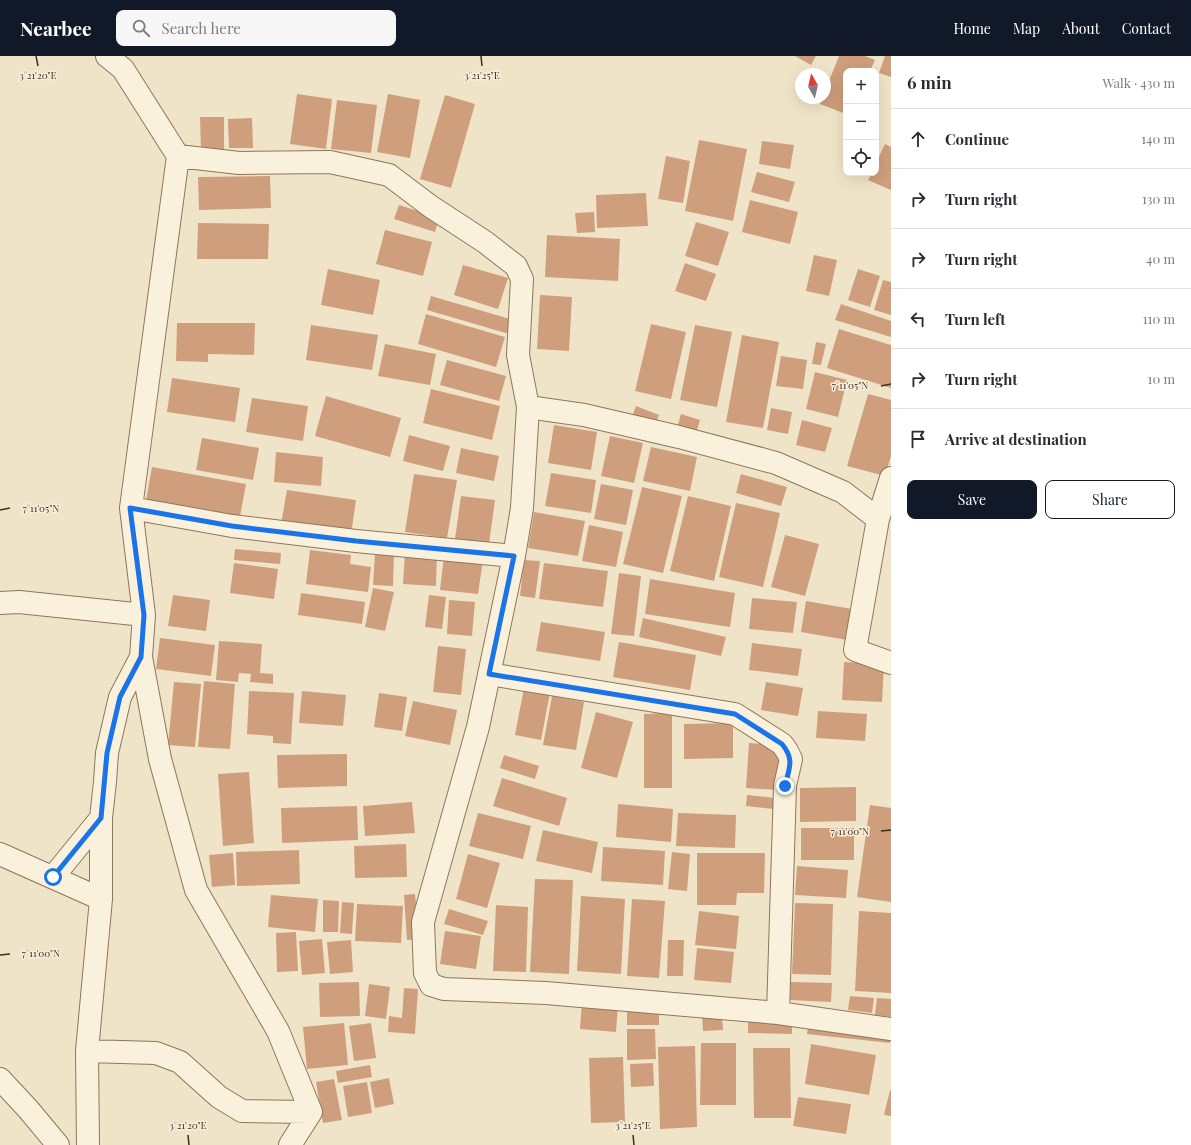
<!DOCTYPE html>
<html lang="en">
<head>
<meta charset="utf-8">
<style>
	:root { --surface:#fff; --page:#f7f7f7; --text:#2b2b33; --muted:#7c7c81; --line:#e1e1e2; --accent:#111827 }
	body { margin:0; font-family:"Playfair Display",serif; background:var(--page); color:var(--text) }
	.controls { position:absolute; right:12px; top:12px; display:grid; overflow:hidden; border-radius:8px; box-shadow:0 4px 16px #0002 }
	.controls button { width:36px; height:36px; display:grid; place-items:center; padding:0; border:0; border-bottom:1px solid var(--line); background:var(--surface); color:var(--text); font:20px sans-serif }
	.compass { position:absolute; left:795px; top:12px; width:36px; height:36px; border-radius:50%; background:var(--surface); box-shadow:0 4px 16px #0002; rotate:352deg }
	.stop { position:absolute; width:12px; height:12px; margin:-9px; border:3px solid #1a73e8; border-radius:50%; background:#fff }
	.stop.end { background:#1a73e8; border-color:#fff; box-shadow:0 1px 4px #0008 }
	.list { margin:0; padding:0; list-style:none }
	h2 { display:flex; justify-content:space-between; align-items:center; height:52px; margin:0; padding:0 16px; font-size:17px }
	h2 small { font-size:13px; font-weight:400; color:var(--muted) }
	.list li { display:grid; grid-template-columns:26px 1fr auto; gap:12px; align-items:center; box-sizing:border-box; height:60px; padding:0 16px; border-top:1px solid var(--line) }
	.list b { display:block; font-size:15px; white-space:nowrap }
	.list em { font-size:13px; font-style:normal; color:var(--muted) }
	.actions { display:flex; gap:8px; padding:12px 16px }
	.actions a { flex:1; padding:9px 0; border:1px solid var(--accent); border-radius:8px; text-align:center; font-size:14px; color:var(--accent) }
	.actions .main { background:var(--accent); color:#fff }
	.icon { flex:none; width:22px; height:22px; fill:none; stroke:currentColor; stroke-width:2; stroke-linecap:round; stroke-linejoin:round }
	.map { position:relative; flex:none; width:891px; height:1089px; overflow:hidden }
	header { display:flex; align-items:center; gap:24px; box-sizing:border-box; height:56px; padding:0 20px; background:var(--accent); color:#fff }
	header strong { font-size:19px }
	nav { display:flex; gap:22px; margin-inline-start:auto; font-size:14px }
	.search { width:280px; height:36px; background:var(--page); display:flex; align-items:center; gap:10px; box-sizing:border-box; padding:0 14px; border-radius:8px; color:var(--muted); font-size:15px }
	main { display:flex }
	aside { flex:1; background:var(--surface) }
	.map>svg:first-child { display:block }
	.building { fill:#cf9f7d }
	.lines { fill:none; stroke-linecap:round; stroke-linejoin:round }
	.minor-casing { stroke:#8d765c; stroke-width:24 }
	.minor { stroke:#faf1dc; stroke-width:22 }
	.route { stroke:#1a73e8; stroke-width:5 }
	.ticks { fill:none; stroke:#3d2e20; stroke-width:1.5 }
	.ticks-label { font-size:10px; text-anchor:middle; fill:#3d2e20; stroke:#f7eed8; stroke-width:3; stroke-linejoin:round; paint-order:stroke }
</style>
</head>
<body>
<header>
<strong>Nearbee</strong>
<div class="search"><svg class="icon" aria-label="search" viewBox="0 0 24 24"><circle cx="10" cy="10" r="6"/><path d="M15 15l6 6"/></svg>Search here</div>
<nav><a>Home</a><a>Map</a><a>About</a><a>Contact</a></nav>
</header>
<main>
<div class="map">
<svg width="891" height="1089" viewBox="0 0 891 1089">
	<rect width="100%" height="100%" fill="#f0e4c8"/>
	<path class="building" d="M795,0H816L811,9Z
		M839,0H865L875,4L870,15H846V58L820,48L822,42H825V35Z
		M885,0H891V21L879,17Z
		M297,38L332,43L326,93L290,88Z
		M388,38L420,44L410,102L377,96Z
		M445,39L475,48L451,132L420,123Z
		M337,44L377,49L371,97L331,93Z
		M200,61H224V94L201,95Z
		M252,62L253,92H229L228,63Z
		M699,84L747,93L733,165L685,155Z
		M762,85L794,89L790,113L759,108Z
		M885,88L891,91V134L868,124L872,117H876V107Z
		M666,100L690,105L683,147L658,143Z
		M757,116L795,126L789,146L751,136Z
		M270,120L271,152L199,154L198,121Z
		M646,137L648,170L597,172L596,139Z
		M750,144L798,156L790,188L742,176Z
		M399,149L439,162L435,176L394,163Z
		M594,156L595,176L577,177L575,157Z
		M696,166L729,176L718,210L685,200Z
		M198,167L269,168L268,203H197Z
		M385,174L432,186L423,220L376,208Z
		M547,179L620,183L618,225L545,221Z
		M814,199L837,204L829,240L806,235Z
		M685,207L716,218L706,245L675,235Z
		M463,209L508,222L498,253L454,239Z
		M328,213L380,224L373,259L321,249Z
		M858,213L880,220L870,251L848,244Z
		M883,224L891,226V259L874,254Z
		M540,239L572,241L569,295L537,293Z
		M431,240L513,264L509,278L427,254Z
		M841,248L891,265V281L835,264Z
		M426,258L505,281L496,311L418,288Z
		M177,267H255L254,299L208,298V306L176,305Z
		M651,268L686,276L671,343L635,335Z
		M311,269L378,279L372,314L306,304Z
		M695,269L732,276L717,351L680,344Z
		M839,273L891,289V332L827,312Z
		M742,279L779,286L763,372L726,366Z
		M816,286L826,288L821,309L812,308Z
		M385,288L436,298L430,329L378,320Z
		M781,300L807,304L803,333L776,330Z
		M447,304L506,320L499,345L440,329Z
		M815,316L847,324L838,361L806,353Z
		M172,322L240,332L235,366L167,356Z
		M431,333L500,350L492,384L423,367Z
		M868,338L891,344V400L885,420L847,410Z
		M326,340L401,362L390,401L315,380Z
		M252,342L308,350L303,385L246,376Z
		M636,350L659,359L655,370L632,361Z
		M771,352L792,356L788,378L767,374Z
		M681,358L700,364L696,377L677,372Z
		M802,364L832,372L825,396L796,389Z
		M554,369L597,376L591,414L548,407Z
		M409,379L450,390L443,415L403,405Z
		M610,380L643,387L634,427L601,420Z
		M202,382L259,392L253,424L196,414Z
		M651,391L697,401L690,435L643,425Z
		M461,392L499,400L494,425L456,417Z
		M276,396L323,401L321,430L274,426Z
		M152,411L246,428L239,466L145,450Z
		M551,417L596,424L591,457L545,450Z
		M414,418L457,424L447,482L405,476Z
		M741,418L787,431L781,450L736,437Z
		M601,428L633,434L626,469L594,463Z
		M642,431L682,440L663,517L623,508Z
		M287,434L356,444L351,479L281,468Z
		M461,440L495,444L489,488L455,483Z
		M688,440L731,450L714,525L670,515Z
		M736,447L780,457L763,531L719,521Z
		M534,456L585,465L578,500L528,492Z
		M589,469L623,476L616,511L582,505Z
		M785,479L819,488L805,540L771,531Z
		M235,493L281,497L280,508L234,504Z
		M310,494L351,499L350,508L371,511L368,536L306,528Z
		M375,497L394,498L393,530L373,529Z
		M405,497L437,498L436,530L403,528Z
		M444,500L483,504L478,538L440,534Z
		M524,504L540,505L535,542L520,540Z
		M234,507L278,513L274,543L230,537Z
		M544,507L608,515L603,551L539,543Z
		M619,517L641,520L634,580L611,578Z
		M650,523L735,537L730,571L645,558Z
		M373,532L394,536L385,575L365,571Z
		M301,537L365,546L362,568L298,559Z
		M173,539L210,544L206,575L168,570Z
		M429,539L446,541L442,573L425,571Z
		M752,542L797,546L793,577L749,573Z
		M449,544L475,546L472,580L447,578Z
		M806,545L852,553L847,584L801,576Z
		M643,562L726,581L721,600L639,581Z
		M541,566L605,576L600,605L536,595Z
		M160,582L215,589L211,620L156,613Z
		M219,585L262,588L260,617L273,618V628L250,626L251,618L239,617L238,626L216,624Z
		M619,586L696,599L690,634L613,621Z
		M752,587L802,593L798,620L749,614Z
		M438,590L466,593L461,639L433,636Z
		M844,606L884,608L882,646L842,644Z
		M204,625L235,628L230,693L198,691Z
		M174,626L201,628L195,691L168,689Z
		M766,626L803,632L798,660L761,654Z
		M524,632L550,637L541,684L515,679Z
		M249,635L294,637L291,688L273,687V680L247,678Z
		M302,635L346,639L343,670L299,667Z
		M379,637L407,641L402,675L374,671Z
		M552,640L584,646L576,694L543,689Z
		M413,645L457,654L450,689L405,680Z
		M818,655L867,658L865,685L816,682Z
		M596,656L633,666L617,722L581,712Z
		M672,657V732H644V658Z
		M733,667V702L684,703V668Z
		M749,687L781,689L778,734L746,732Z
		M347,698V730L278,732L277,699Z
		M504,699L539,710L535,723L500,712Z
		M249,716L254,787L223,790L218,718Z
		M502,722L567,742L559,770L493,750Z
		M856,731V765L800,766V732Z
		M747,739L775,742L774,753L746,750Z
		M412,746L415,777L365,780L363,750Z
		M618,748L673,753L671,786L616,781Z
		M870,749L891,752V846L857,841Z
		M357,750L358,784L282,787L281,752Z
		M478,757L531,770L523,803L469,790Z
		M678,757L736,759L735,792L676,790Z
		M801,772H854V804H801Z
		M543,774L598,786L592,817L536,805Z
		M406,788L407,821L355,822L354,790Z
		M603,791L665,795L663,829L601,825Z
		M299,794L300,828L237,830L236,796Z
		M672,796L690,798L687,835L668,833Z
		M233,797L235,829L212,831L209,799Z
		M697,797H765L764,837H737L736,849H697Z
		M468,798L500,807L487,852L456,843Z
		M797,810L848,814L846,842L795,839Z
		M535,823L573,824L569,918L530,916Z
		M415,838L419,883L407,884L404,839Z
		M271,839L318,843L315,876L268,871Z
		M581,840L625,843L621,918L577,915Z
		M632,843L665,845L659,922L627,920Z
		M323,844L339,845L338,876H323Z
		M342,846L354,847L352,878L340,877Z
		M795,847L833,848L831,919L792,918Z
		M357,848L403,850L401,887L355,885Z
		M496,849L528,851L526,916L493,915Z
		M449,853L488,865L483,879L444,868Z
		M699,855L739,860L736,893L695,889Z
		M859,855L891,857V937L855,935Z
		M445,875L481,880L476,913L440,908Z
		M296,876L298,915L277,916L276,877Z
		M322,883L325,917L302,919L299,885Z
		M351,884L353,916L330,918L327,886Z
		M668,884H684L683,920H667Z
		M697,892L734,896L731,927L694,924Z
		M359,926L360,960L320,961L319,927Z
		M791,926L832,927L831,946L790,944Z
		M369,928L390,931L386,963L365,960Z
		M404,932L418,933L415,978L388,976L389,960L402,962Z
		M850,940L874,942L872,957L848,954Z
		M877,942L891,943V961L875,959Z
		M582,946L618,948L616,976L580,973Z
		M659,953V969H627V954Z
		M722,959L723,974L703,975L702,960Z
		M748,963L792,964V978L748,977Z
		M344,967L348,1009L307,1013L303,971Z
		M371,967L376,1002L354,1005L349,970Z
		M808,970L891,980L890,987L807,978Z
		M627,973H655L656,1003L627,1004Z
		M701,987H736V1049H700Z
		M811,988L876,999L869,1039L805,1028Z
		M695,990L697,1071L660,1073L658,991Z
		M753,992H790L791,1062H754Z
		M623,1001L625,1066L591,1067L589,1002Z
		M653,1007L654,1030L631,1031L630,1008Z
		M370,1009L372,1021L338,1027L336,1015Z
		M389,1022L394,1048L375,1052L370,1026Z
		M334,1023L342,1064L323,1067L316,1026Z
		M367,1026L372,1057L348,1061L343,1030Z
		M890,1034L891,1035V1060L884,1059Z
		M798,1041L851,1048L846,1078L793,1070Z"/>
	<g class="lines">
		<g class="minor-casing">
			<path id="minor" d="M107,0L123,13L178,100L131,452L144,559
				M178,100L239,107L330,106L389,119L430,150L485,186L516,210L522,223L518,299L528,351L522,452L514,500L478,671L423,866L425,917L431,929L444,933L546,937L778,957L891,973
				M528,351L584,359L679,381L776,407L843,436L878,463
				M891,422L878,463L855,594L891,607
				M131,452L232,470L356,485L514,500
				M0,547L19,546L144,559L141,601L160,703L196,834L278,975L311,1056
				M489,618L735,658L782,688L787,695L791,703L785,730L778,957
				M0,798L101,843
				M53,821L101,762
				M87,995L156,997L180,1006L219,1041L242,1055L311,1056
				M0,1023L28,1053L58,1089
				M88,1089L87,995L101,843V762L105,726L107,697L120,641L141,601
				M290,1089L311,1056"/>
		</g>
		<use href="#minor" class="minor"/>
	</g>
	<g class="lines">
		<path class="route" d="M53,821L101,762L107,697L120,641L141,601L144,559L130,452L232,470L356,485L514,500L489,618L735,658L782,688C795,704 789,712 785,730"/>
	</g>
	<path class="ticks" d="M36,0L38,10M481,0L482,10M881,330L891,328M0,454L10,452M881,775L891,774M0,899L10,898M188,1079L189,1089M633,1079L634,1089"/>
	<g class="ticks-label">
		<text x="38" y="23">3°21'20"E</text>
		<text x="482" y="23">3°21'25"E</text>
		<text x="850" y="333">7°11'05"N</text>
		<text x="41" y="456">7°11'05"N</text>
		<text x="850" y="779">7°11'00"N</text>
		<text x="41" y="901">7°11'00"N</text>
		<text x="188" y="1073">3°21'20"E</text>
		<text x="633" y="1073">3°21'25"E</text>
	</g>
</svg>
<div class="controls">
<button>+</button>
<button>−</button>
<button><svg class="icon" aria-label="locate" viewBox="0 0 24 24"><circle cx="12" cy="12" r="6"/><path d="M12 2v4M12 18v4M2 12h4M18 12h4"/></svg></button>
</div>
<svg class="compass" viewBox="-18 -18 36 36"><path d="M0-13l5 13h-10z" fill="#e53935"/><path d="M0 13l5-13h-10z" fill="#7c7c81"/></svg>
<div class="stop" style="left:53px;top:821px"></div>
<div class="stop end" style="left:785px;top:730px"></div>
</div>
<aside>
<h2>6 min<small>Walk · 430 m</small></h2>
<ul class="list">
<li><svg class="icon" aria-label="ahead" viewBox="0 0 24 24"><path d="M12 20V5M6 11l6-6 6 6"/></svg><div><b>Continue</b></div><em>140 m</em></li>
<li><svg class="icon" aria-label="right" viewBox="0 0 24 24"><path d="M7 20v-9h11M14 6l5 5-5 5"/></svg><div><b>Turn right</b></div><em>130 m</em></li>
<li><svg class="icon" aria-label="right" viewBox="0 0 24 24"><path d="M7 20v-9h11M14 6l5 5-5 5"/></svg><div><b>Turn right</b></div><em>40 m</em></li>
<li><svg class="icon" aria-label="left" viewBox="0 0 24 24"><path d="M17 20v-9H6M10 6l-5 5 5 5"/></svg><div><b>Turn left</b></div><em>110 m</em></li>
<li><svg class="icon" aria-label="right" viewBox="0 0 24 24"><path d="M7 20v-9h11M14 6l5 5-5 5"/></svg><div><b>Turn right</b></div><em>10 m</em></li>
<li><svg class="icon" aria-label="arrive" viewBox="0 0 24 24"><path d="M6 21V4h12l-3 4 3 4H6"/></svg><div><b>Arrive at destination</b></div></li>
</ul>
<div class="actions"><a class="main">Save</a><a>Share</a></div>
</aside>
</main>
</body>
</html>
